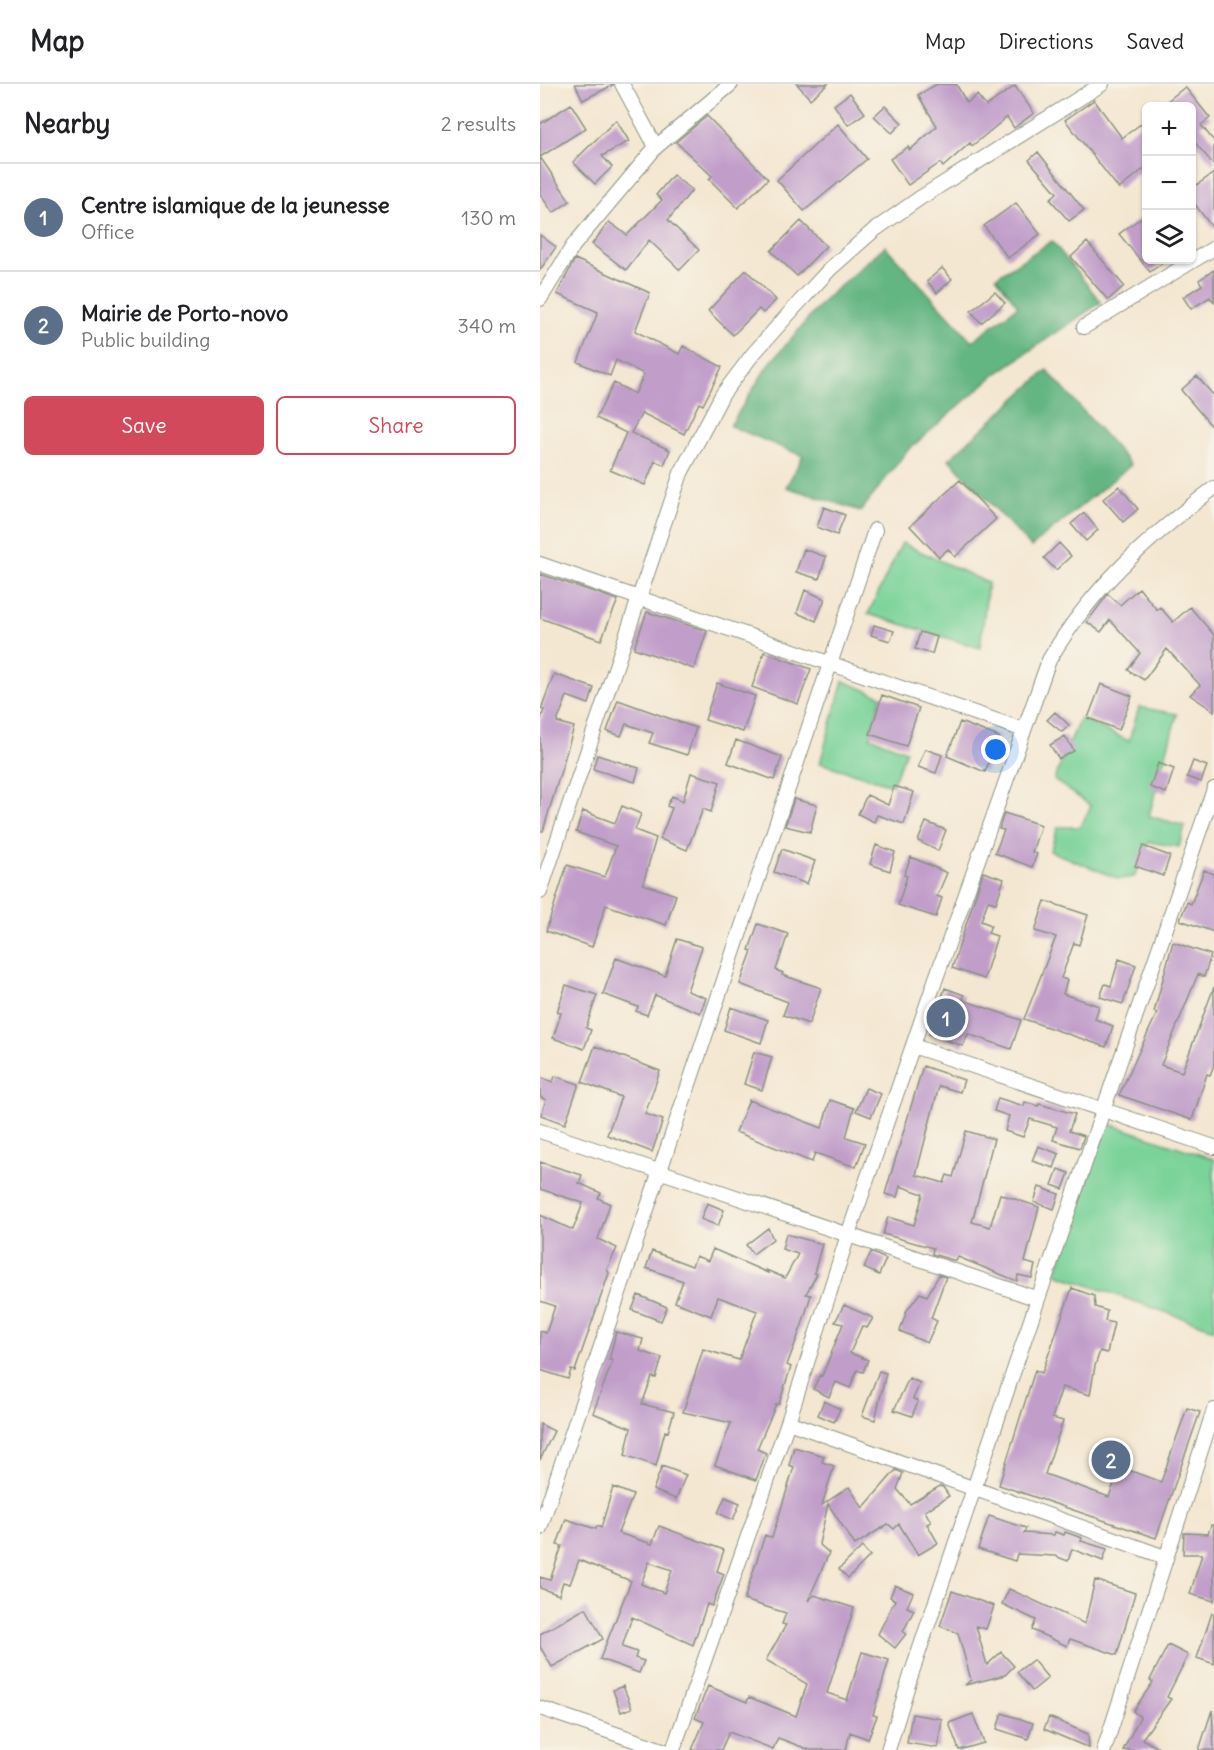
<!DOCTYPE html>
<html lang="en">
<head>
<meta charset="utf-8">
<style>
	:root { --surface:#fff; --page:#f6f6f6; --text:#202124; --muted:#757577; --line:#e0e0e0; --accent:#d1495b }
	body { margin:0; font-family:Delius,sans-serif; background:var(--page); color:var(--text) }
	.controls { position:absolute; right:18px; top:18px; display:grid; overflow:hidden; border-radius:9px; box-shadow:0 2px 4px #0004 }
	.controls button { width:54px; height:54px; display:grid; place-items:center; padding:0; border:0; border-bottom:2px solid var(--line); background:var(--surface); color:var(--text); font:30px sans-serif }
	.you { position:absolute; left:456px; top:666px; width:21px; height:21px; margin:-15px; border:4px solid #fff; border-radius:50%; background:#1a73e8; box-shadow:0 0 0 9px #1a73e833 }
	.badge { display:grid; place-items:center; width:39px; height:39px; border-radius:50%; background:var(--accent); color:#fff; font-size:20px; font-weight:700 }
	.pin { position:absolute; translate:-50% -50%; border:3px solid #fff; box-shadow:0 2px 6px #0006 }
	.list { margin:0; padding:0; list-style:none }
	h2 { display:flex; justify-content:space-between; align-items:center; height:78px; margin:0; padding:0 24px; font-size:26px }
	h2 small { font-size:20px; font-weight:400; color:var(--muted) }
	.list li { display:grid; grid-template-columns:39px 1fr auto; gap:18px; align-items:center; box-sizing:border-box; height:108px; padding:0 24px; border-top:2px solid var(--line) }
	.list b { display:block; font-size:22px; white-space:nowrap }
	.list p { margin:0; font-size:20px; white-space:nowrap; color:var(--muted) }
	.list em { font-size:20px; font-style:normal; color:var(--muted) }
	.actions { display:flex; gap:12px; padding:18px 24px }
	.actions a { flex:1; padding:14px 0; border:2px solid var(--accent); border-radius:9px; text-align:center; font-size:21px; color:var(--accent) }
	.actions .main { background:var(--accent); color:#fff }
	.icon { flex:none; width:33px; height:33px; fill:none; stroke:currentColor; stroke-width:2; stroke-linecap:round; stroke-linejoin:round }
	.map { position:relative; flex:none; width:674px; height:1666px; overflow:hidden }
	header { display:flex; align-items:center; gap:36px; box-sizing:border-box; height:84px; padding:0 30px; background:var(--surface); border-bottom:2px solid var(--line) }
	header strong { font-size:28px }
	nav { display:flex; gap:33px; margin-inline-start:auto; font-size:21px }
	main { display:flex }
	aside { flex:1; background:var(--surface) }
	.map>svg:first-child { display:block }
	.green { fill:#7ad399; stroke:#4c8866; stroke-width:1.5 }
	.forest { fill:#63b581; stroke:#41795a; stroke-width:1.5 }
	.building { fill:#c19eca; fill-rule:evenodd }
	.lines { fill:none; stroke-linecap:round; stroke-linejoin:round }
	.minor-casing { stroke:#8a9282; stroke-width:16 }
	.minor { stroke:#fff; stroke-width:14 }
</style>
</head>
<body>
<header>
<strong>Map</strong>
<nav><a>Map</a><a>Directions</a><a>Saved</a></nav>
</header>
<main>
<aside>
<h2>Nearby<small>2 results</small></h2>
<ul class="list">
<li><span class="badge" style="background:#5c6f8a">1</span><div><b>Centre islamique de la jeunesse</b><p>Office</p></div><em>130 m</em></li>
<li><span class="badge" style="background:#5c6f8a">2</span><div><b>Mairie de Porto-novo</b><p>Public building</p></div><em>340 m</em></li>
</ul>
<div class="actions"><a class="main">Save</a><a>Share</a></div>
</aside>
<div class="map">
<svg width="674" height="1666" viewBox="0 0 674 1666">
	<rect width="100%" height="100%" fill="#f7f3e8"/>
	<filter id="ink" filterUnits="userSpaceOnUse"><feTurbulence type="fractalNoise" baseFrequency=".0167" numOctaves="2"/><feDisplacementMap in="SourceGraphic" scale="12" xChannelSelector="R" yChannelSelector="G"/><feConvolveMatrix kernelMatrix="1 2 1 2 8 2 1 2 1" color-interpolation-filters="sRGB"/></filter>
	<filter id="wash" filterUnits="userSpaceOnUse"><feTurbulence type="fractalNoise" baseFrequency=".008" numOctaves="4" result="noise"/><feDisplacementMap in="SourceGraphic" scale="24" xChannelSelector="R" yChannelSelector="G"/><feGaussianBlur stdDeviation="1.35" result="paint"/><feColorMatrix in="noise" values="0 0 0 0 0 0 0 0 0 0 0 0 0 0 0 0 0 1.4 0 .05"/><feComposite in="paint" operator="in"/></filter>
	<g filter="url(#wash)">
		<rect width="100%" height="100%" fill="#f4e7d1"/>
		<path class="green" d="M362,459L448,499L440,564L328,530Z
			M303,597L341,612L330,653L366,667L352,701L280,679Z
			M599,623L637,630L609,732L645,742L639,763L609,758L594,793L579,795L510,767L518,743H540L551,722L514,696L540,634L589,657Z
			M567,1039L674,1075V1245L516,1190Z"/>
		<path class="forest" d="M512,157L561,218L456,290L414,326L366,368L321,427L246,403L263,372L190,342L227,283L284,216L345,162L432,257L478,222L456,193Z
			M507,286L591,381L491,463L409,375Z"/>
		<g id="blocks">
			<path class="building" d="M35,0H73V1L43,16Z
				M257,0H288L270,15Z
				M397,0H416L427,19L437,11L446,22L475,2L494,29L474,44L467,33L432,62L430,59L403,83L400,79L368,101L350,75L368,63L370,66L397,42L378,11Z
				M645,3L670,34L661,41L674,57V81L651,54V22H621Z
				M310,9L325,29L308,41L294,21Z
				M554,16L582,54L606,36V83L579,105L525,36Z
				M31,20L46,44L0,73L30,117L13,129L0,110V40Z
				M345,22L362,39L352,49L334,32Z
				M167,32L228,95L198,124L169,95L172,92L136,58Z
				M76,36L89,57L62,72L72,83L55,100L33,78Z
				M298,40L327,75L264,127L237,96Z
				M498,68L544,126L529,137L510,115L517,109L489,76Z
				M674,89V146L651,115V105Z
				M133,91L152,106L128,136L159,166L140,186L109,156L86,186L52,160L69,138L87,151L122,116L116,111Z
				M476,119L500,150L468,174L444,142Z
				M602,133L606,139V176H626L610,188L579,150Z
				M261,137L286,162L257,192L231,167Z
				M0,151L16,163L0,186Z
				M547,158L584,202L568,216L531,173Z
				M35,175L110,209L95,247L139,270L143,262L182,283L163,321L159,319L144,350L102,329L91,349L130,366L124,381L115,377L105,401L70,386L86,349L56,334L74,299L95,310L104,290L76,276L70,292L38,278L58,228L17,210Z
				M402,184L412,195L397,209L387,197Z
				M206,186L236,216L223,229L219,225L193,251L168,227Z
				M674,186V218L670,213L651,225L643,213L662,201L659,196Z
				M455,208L465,219L441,239L431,227Z
				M657,292L674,312V345L641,306Z
				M420,396L456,435L415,473L408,465L399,473L370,442Z
				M579,402L598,425L583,438L563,415Z
				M284,423L305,431L297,451L277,443Z
				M544,429L558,446L546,457L531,440Z
				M519,459L531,472L516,486L504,474Z
				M264,465L286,473L279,495L256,488Z
				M0,490L78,516L61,556L0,534Z
				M599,504L617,526L620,523L633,538L650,523L674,551V627L650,611L660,601L627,565L604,596L588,586L600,569L570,536L561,548L547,538L568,510L580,521Z
				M265,506L285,515L276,537L257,529Z
				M107,528L167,547L154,585L94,564Z
				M334,541L354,547L350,557L331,551Z
				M380,548L397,553L392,570L375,565Z
				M224,568L271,585L258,620L212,603Z
				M14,590L54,604L49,620L27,612L17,638L34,643L3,747H0V638L4,626L1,625Z
				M177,599L215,612L203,648L165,636Z
				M561,600L592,612L579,646L548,634Z
				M342,611L379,624L366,662L330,650Z
				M78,616L156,644L147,671L109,659L113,649L86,640L81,652L67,647Z
				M515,628L529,641L522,648L507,636Z
				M420,638L459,653L445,688L407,672Z
				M525,652L534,667L519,675L510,661Z
				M196,656L242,673L234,696L188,679Z
				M385,665L402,671L396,689L378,683Z
				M57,671L99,684L95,698L53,685Z
				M653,677L667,682L661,698L647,693Z
				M618,679L634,685L626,709L610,703Z
				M151,689L180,698L171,728L163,725L147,766L120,755L132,724L127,722L132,712L143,717Z
				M354,702L374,708L364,740L337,731L334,738L318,730L327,711L348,721Z
				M254,715L277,721L270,748L245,742Z
				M82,722L101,730L95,746L116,754L103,800L136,811L126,841L66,821L52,863L6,847L27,781L65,793L76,762L36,748L43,727L75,739Z
				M464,729L501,741L492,768L497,770L492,783L455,769L464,746L459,745Z
				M386,738L406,746L398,767L378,757Z
				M336,761L355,768L350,787L330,780Z
				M603,762L630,772L623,792L595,782Z
				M242,765L275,777L267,800L234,788Z
				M371,773L407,789L397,812L402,814L396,833L358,821L367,792L364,791Z
				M664,786L674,790V848L640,836L647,818L651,820Z
				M443,788L464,795L456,819L448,817L441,837L451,841L448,849L457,852L444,895L412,884Z
				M505,817L548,831L539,861L534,859L521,894L527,896L523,910L559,922L555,935L573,942L566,963L484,935L516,853L495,847Z
				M218,840L248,850L236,886L243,889L242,891L281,904L269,940L243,931L248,918L200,900L212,867L209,866Z
				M137,855L162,863L147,907L166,914L160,929L115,911L107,931L96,927L98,923L63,910L76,874L125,892Z
				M633,858L671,871L664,893L658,890L621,981L642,988L674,903V981L670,991L667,990L652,1036L579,1011L617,929L614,928Z
				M579,875L596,881L583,920L560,913L565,900L571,902Z
				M26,901L57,911L46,944L51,946L44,965L13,954L21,929L17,928Z
				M405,904L424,911L423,916L481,936L471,965L428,950L423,962L389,950Z
				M191,923L228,936L221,959L184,946Z
				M55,962L120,987L105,1030L123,1036L112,1068L67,1051L81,1013L42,998Z
				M214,968L232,973L222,1006L204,1000Z
				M383,982L424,996L420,1008L399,1002L376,1091L404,1099L407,1091L413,1093L426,1047L454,1055L432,1138L450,1143L460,1110L499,1123L485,1178L495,1181L492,1194L478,1191L477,1197L418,1173L416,1177L392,1170L393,1164L343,1150L348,1133L374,1141L383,1110L360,1102L357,1113L345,1110Z
				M15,992L39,1000L25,1040L1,1031L6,1016L0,1013V993L13,998Z
				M326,1004L341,1010L331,1033L316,1027Z
				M458,1014L484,1022L485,1018L498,1022L499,1020L535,1030L529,1047L544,1052L540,1064L513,1056L517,1043L490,1035L483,1053L465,1047L469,1032L454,1027Z
				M209,1016L282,1044L290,1016L314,1024L306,1053L325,1059L316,1083L275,1069L272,1078L196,1048Z
				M498,1062L519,1070L514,1084L492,1077Z
				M0,1078L42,1091L39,1099L61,1109L58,1114L70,1120L58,1155L77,1164L67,1185L69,1189L35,1287L31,1286L28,1295L0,1286V1247L6,1249L15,1222L0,1217V1131L33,1146L43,1119L0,1105Z
				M518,1085L529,1089L523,1105L512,1101Z
				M499,1103L519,1110L514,1125L494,1118Z
				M167,1119L184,1126L178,1142L161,1135Z
				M228,1144L233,1155L213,1170L206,1161Z
				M246,1150L282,1160L274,1189L277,1190L266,1210L271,1211L262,1241L247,1281L251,1283L239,1320H236L217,1365L226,1369L216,1396L175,1381L191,1339L143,1328L163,1265L199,1276L217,1227L178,1213L171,1232L135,1218L143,1197L106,1184L112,1167L152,1182L156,1172L168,1177L173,1165L228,1189L226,1186L245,1194L258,1170L242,1165Z
				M331,1168L346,1175L339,1191L324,1184Z
				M399,1191L406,1193L391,1234L397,1237L387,1259L360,1247L367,1226L380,1209L387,1212Z
				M532,1204L554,1212L555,1223L567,1227L565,1237L574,1239L567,1269L560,1267L555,1282L550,1311L522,1303L512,1334L523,1337L505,1390L569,1413L580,1383L621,1398L647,1324L660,1328L616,1454L459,1401L495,1286L502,1289Z
				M98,1211L127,1223L121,1237L92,1226Z
				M304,1221L333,1234L327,1244L322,1242L310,1269L328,1276L323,1288L317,1286L310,1304L296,1298L289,1313L273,1305L280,1291L282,1292L303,1240L295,1238Z
				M76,1248L103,1255L100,1267L122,1274L116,1294L112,1293L102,1320L134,1328L128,1348L125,1347L116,1382L85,1371L91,1344L53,1329L73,1276H69Z
				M339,1287L346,1289L335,1336L322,1332Z
				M369,1294L380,1299L373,1315L378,1317L372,1332L354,1326Z
				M284,1317L300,1325L294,1338L278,1331Z
				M0,1340L14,1347L0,1376Z
				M254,1363L284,1372L282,1378L294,1382L282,1421L309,1403L323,1424L356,1386L363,1389L357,1405L370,1420L400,1402L403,1403L409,1412L385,1427L391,1438L387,1440L398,1459L378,1471L359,1440L354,1445L348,1440L315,1461L288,1420L279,1460L289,1469L268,1517L274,1511L314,1524L287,1609L307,1616L322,1568L349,1576L333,1631L337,1632L328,1655L310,1648L306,1666H270L238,1654L233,1665L189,1648L181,1666H152L164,1638L155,1634L168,1602L207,1618L209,1613L256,1632L267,1600L226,1576L246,1541L242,1540L246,1529L204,1516L225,1451L232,1454L254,1383L249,1381Z
				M122,1382L146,1391L136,1415L113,1406Z
				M73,1403L93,1411L78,1449L112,1460L119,1442L184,1466L177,1487L184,1490L172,1522L167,1520L153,1561L92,1533L82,1563L97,1568L95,1574L104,1577L99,1589L60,1575L91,1497L39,1476L30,1500L23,1498L19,1511L0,1504V1493L10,1496L22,1462L17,1461L26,1435L56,1445L57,1442L61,1444ZM109,1478L132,1486L124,1509L101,1500Z
				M185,1413L200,1419L193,1436L178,1429Z
				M449,1432L486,1444L484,1449L514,1451L515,1448L524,1451L525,1448L542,1454L541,1457L567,1465L563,1477L532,1465L528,1477L515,1472L477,1470L475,1477L438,1465Z
				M671,1441H674V1517L650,1510L662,1470H643L644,1449L668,1450Z
				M322,1463L330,1472L308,1494L299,1485Z
				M555,1496L595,1509L577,1571L530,1555L527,1562L492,1546L496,1536L462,1520L469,1505L545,1540Z
				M355,1501L373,1509L367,1523L374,1526L363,1548L366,1550L355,1564L338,1550L355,1516L350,1513Z
				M412,1507L454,1522L446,1545L436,1542L447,1581L461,1568L474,1582L465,1591L425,1601L431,1596L418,1549L400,1542Z
				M46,1524L63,1555L12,1583L0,1563V1550Z
				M672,1529H674V1580L657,1574Z
				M628,1561L648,1571L627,1613L631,1615L602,1655L622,1666H583L600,1633L593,1627L613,1598L610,1596Z
				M493,1576L508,1594L492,1607L477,1588Z
				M83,1602L92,1624L81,1628L73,1606Z
				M672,1626L674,1666H659Z
				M462,1629L493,1639L488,1655L457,1645Z
				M372,1630L402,1635L398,1664L367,1659Z
				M433,1630L444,1659L419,1666L409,1639Z
				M509,1633L548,1650L549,1664L504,1645Z"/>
		</g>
	</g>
	<g filter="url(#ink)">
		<use href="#blocks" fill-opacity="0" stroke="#8a9282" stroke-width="1.5"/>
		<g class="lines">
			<g class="minor-casing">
				<path id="minor" d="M82,0L116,63
					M0,215L33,162L116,63L191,0
					M544,243L674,164
					M0,480L484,646
					M0,808L141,389L182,311L213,270L254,224L290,185L333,147L380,114L562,0
					M373,962L674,1063
					M0,1047L498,1215
					M248,1338L625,1473
					M0,1444L335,446
					M0,1624L123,1666
					M133,1666L248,1338L308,1151L395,897L509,576C552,503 607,455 674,404
					M348,1666L371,1591L498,1215L674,705
					M564,1666L674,1326"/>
			</g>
			<use href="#minor" class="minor"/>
		</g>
	</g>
</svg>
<div class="controls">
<button>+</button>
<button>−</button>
<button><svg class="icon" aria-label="layers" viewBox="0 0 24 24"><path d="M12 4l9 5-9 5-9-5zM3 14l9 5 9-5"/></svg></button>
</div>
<div class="you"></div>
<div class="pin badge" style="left:406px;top:934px;background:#5c6f8a">1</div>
<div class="pin badge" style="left:571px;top:1376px;background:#5c6f8a">2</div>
</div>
</main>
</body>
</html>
